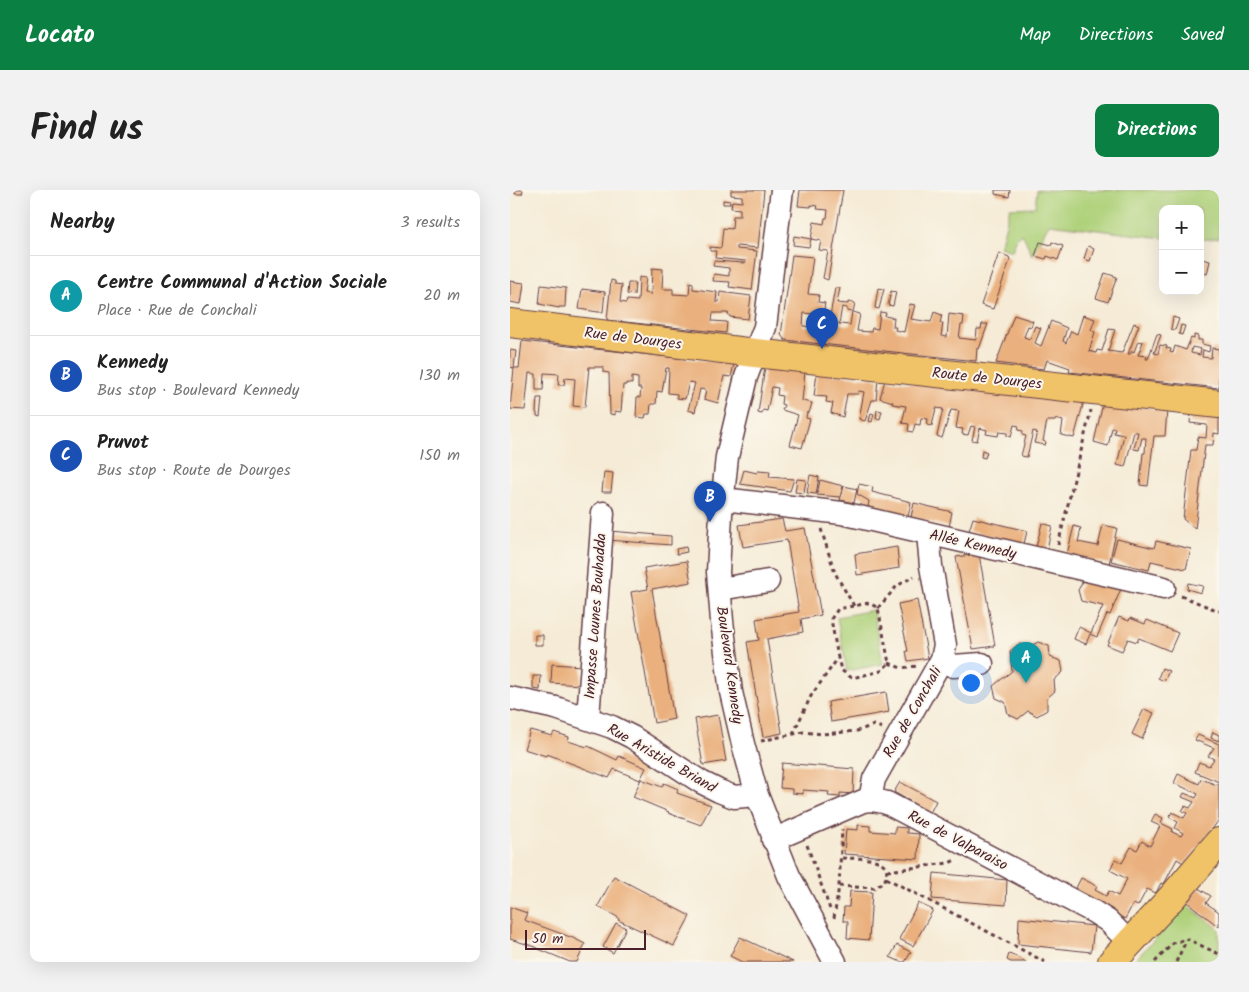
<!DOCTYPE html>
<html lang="en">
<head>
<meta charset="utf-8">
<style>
	:root { --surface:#fff; --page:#f2f2f2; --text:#222; --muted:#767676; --line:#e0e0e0; --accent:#0b8043 }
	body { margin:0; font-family:Kalam,sans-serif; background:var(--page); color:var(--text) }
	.controls { position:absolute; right:15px; top:15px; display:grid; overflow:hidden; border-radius:10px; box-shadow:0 5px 20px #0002 }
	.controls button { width:45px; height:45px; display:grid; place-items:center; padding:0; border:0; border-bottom:1px solid var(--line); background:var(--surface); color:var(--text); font:25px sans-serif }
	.scale { position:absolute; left:15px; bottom:12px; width:121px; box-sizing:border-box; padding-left:5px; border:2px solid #4a1f2b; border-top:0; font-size:14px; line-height:18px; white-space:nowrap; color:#4a1f2b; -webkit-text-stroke:4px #fbf7ec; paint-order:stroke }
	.you { position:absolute; left:460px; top:492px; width:18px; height:18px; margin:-12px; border:4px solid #fff; border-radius:50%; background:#1a73e8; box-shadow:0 0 0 8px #1a73e833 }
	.badge { display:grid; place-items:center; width:32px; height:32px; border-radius:50%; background:var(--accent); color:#fff; font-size:16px; font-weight:700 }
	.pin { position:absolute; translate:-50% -41px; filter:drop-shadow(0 1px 2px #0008) }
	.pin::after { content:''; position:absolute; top:26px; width:18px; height:15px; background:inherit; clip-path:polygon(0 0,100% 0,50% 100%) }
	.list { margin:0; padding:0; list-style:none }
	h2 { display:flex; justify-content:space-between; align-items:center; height:65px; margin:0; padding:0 20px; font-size:21px }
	h2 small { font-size:16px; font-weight:400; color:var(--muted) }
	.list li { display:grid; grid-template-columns:32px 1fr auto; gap:15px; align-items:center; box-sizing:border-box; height:80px; padding:0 20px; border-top:1px solid var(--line) }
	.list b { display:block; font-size:19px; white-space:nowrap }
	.list p { margin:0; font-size:16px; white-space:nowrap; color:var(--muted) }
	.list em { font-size:16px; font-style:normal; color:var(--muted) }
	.map { position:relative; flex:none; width:709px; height:772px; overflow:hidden; border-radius:10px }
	header { display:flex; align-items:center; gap:30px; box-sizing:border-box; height:70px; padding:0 25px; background:var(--accent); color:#fff }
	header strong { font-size:24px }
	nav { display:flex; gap:28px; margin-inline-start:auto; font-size:18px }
	.intro { display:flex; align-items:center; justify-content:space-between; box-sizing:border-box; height:120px; padding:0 30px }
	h1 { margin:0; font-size:35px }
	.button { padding:12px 22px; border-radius:10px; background:var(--accent); color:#fff; font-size:18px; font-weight:700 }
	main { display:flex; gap:30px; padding:0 30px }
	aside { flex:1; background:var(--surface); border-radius:10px; box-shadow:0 5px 20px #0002 }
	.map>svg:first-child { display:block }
	.green { fill:#afd17a; stroke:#7c7852 }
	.building { fill:#eab17e; fill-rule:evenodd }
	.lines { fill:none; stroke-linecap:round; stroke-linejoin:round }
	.minor-casing { stroke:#643e45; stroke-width:25 }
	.major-casing { stroke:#643e45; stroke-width:30 }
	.path { stroke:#643e45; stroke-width:3; stroke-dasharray:4 4; stroke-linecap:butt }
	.minor { stroke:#fff; stroke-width:22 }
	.major { stroke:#f1c369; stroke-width:28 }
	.labels { text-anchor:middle; stroke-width:4; stroke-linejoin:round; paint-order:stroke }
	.street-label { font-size:15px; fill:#4a1f2b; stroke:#fbf7ec }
</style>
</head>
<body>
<header>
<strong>Locato</strong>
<nav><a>Map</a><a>Directions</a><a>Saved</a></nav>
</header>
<div class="intro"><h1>Find us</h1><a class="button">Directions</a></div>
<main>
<aside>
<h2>Nearby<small>3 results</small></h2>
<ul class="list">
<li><span class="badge" style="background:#0f9aa8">A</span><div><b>Centre Communal d'Action Sociale</b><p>Place · Rue de Conchali</p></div><em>20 m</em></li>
<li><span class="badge" style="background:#1a4fb4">B</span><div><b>Kennedy</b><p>Bus stop · Boulevard Kennedy</p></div><em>130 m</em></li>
<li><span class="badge" style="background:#1a4fb4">C</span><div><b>Pruvot</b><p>Bus stop · Route de Dourges</p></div><em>150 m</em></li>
</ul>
</aside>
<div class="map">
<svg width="709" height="772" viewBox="0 0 709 772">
	<rect width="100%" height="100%" fill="#fbf7ec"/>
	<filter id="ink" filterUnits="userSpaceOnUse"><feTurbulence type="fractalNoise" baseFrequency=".02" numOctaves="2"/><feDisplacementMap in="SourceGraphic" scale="10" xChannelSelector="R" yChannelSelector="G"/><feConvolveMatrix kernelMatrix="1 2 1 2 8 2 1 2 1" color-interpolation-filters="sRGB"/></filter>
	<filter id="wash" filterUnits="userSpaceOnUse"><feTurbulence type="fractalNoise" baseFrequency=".0096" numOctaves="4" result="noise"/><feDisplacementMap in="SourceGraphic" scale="20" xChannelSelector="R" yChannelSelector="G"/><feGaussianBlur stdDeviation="1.12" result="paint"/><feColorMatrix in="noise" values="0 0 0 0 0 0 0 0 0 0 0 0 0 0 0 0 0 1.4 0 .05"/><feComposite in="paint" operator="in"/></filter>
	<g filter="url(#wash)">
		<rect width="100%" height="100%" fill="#f5ebd6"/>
		<path class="green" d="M527,0H709V48L690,50V19H653V48L539,34L522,65L514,47L511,44L507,47L502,61L490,57L500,18L525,17Z
			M363,420L373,474L337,481L327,427Z
			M677,715L709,739V772H623Z"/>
		<g id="blocks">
			<path class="building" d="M5,0H13L12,4H5Z
				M221,0H254L248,58L227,56V59L247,61L242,100L219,97L220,92L203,91L204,84L219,86V78L203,76L204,71L235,73L236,71L205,68L206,61H200V57L211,58L213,38L222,39L223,26H230V19L221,18L222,11L232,12V6L221,5Z
				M290,0H333L318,90L313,88L318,61L309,60L311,51L301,49L304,32L314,34L315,28H317L318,20L307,19L308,16L301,15V17L288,16Z
				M485,0H500L499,7L485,4Z
				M213,10L220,11V14H213Z
				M284,46L301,49L299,57L283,55Z
				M530,52L541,55L542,52L553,56L548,70L537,66L536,69L525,66Z
				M578,56L584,59L580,71L574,69Z
				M489,63L499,67L500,70L483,119L471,115Z
				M282,65L303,67L298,104L309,105L308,112L315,113L313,125L320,126L325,98H330L327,113L338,114V112L345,113L343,122L350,124L347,141L361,142L362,138L368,139L370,122L376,123L375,126L384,128L383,137H386L385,140L394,142L400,114L405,115L401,129L421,132L424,122L432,125L430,133H433L431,146L437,147L439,124L454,126L453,135H451L449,148L466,150L467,139H471L472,134H478L469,159L467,158L466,171L275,150L271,145ZM332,117L337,118V121L342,122L340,135L329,134ZM294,123L303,124L302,137L293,136Z
				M692,69L700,71L697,84L690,82Z
				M142,78L153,79L152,99H163V104L179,105L180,92L183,93V99L207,102L206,112H209L210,102L241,106L238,129L220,127L218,123H203L202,131L217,132L216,143L97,130L101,90L105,91V94L112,95L110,112L116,113L117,110L128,111L129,87L136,88L134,103L141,104Z
				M595,83L607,87L598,112L586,108Z
				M0,91L14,93L11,114L0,112Z
				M118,93H125L124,105L117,104Z
				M31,95L56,98L55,117H49V118L29,114Z
				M368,98L374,99L369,119L365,118Z
				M72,99L95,102L93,122H88L69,119Z
				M381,101L386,102L383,116L378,115Z
				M504,125L523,131L521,137L518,136L514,147L520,149L525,136L531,138L525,153L531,156L541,131L557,138L553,151L556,153L561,141L567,144L573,125L585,129L581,140L585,142L579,161L586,163L587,160L592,161L599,139L605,140L598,161L612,163L624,133L629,135L618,164H620L622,161L624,162L628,151L633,152L628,165L637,166L636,169H638L647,144L651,145L644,163L648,164L650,155L657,156L656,158L661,159L660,162L663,163L665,156L676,160L681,148L684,149V145L688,146V150H692V154L700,156L699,162L693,160L692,167L701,168L702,158L709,159V198L559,182L560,178L537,170L534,179L486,173ZM682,157L691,159L690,165L681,163Z
				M663,127L669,129L665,140L661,139Z
				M671,135L675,136L672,145L669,144Z
				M12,151L224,174L221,187L214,186L208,213L194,209L196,200L190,199L185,222L178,220L185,193L179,192L175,209L167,208V204L158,203L159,178H156L152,202L147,201L146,214H141L140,224H136L135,228L126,227L127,207L130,208L131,198H128V188L122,187V194L116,193V195H113L111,222L105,221V225L100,224L99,183L93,182V177H79L75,217L63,216L65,189L55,188L54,195H48L49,184L34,183L33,200H26V184L19,183L15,220L0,219L4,178H9Z
				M0,160L6,161L4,178L0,177Z
				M255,177L295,181L292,211L302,213L299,223L297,222L296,228L300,229L292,258L280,255L288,225L272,220L274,215L271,214L272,206L267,205L268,198L262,197L257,221L253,220L252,224L248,223Z
				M307,183L368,189L366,210H362L355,231L349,229L354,202L349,201L348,204H337L333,227L321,223L323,213L316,212L317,207L304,206Z
				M375,190L574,211L564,248L551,245L553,231L546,229L545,231H537L533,251L536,252L535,255L524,253L527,242L523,241L517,267L511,266L516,246L512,245L513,241L508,240L509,236L504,235L501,247L497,246V243L489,242L488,246L476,244L477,240L470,238L467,251L462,250L465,237L461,236L458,245L452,244L453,239L446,238L449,221L441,220L432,248L427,246L433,219L426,218L422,236L417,235L418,229L411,228L410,235L405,234L403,242L398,241L399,234L392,233L396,216L382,214L383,212L370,208Z
				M27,208H32L30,227L27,226V223L26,222Z
				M593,213L657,220L655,246H644L638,296L630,295L633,263H635L636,248H632L629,260L624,259L628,242H624L615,277L607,275L614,245L604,243L605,238H602L598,256L584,252Z
				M367,220L372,221L370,229L366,228Z
				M681,222L709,225V244L704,243L703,255H695L685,339L673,329L681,260H686L688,247L696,248L697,235L680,233Z
				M361,223L364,224L362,232L359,231Z
				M472,260L477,262L475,268L471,267Z
				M234,280L247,283L248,281L260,282L259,287L284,289L280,301L230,294Z
				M94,282L103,283L101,302H92Z
				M300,285L309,287L306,304L297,303Z
				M287,289L296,290L294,303L285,302Z
				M310,290L333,296L330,307L307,305Z
				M349,294L363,297L362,302L401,312L398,327L358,317L359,311L347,304Z
				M334,296L347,299L344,313L330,310Z
				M404,313L442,322L439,337L401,327Z
				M463,328L517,341L514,354L459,341Z
				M272,329L275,341L295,338L311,425L291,429L293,442L257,449L272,543L253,547L237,452L249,450L246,429L289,422L277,350L233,357L229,335Z
				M532,333L542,336L537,359L526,357Z
				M593,335L607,338L599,374L557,364L564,336L571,338L568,352L588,356Z
				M99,341L161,346V355L98,350Z
				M607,349L644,358L646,351L681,359L676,379L641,371L639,380L601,371Z
				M176,357L177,362L167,364L166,359Z
				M387,357L389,378L347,385L345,364Z
				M469,364L485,456L463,459L446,367Z
				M177,371L181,392L142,399L164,529L144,533L121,402L138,399L134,378Z
				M574,390L611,399L600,425L597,424L587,447L580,444L576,454L564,449L569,437L581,443L593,416L571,411L568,400Z
				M678,393L693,396L691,403L677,399Z
				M407,410L418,468L398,471L396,461H398L388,414Z
				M609,427L619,431L620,428L635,434L637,430L668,443L660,461L629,448L627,452L618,449L612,461L597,455Z
				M25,445H33V455H25Z
				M528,452L539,456L540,467L551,471L553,482L544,490L545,501L537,508V520L527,526L518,521L508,529L498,524L495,512L486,508L483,496L502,481L500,461L509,454L519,457Z
				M42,474L72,476L71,495L41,493Z
				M652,478L659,481L654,491L648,488Z
				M23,486H31L30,500L23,499Z
				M376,502L379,522L321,532L318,512Z
				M634,519L644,523L632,549L622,544Z
				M208,525L216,571L193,575L185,529Z
				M20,540L42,546L44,542L59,547L58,551L77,557L78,556L107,570L109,566L136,578L130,590L104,579L99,588L37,564L36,566L14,559Z
				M703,542L709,545V551L701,548Z
				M688,545L709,554V592L685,582L689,572L699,576L704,569L698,566L704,558L685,550Z
				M272,573L344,579L343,604L330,603V607L318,606L319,602L293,600V604L282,603V599L270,598Z
				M668,584L689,594L691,589L707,595L709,592V630L675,674L667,669L654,694L651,693L646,703L637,699L628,716L623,714L615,729L572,707L565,700L571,688L581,693L587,697L585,700L596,706L599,701L608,706L617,689L600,680L605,669L612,673L621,657L627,660L632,651L640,656L650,636L641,632L645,624L653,628L651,633L663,639L662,642L671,646L673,643L665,638L668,632L659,627L662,622L674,628L677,623L672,621L675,616L680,618L684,612L672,607L674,603L686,608L688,604L664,593Z
				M131,589L152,597L154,593L168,599L167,603L201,615L191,635L158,623L159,622L123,607Z
				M390,592L426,611L420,623L384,602Z
				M348,635L360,636V641L385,643V637L397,638V643L409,644L408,669L334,664L336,639L348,640Z
				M424,683L497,690L496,715L422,709Z
				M104,686L180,726L164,756L108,730L109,728L88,716Z
				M688,698L701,706L696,713L709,722V737L677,712Z
				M340,701L362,702L359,750L337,748L338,731H333L334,717H339Z
				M408,713L423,720L403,756L389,749Z
				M0,717L17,723L14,730L63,748L75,754L67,772H60L26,758V757L0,749Z
				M509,728L584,736L581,762L508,754Z
				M106,733L116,738L103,763L93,757Z
				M230,747L283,772H232L220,766Z
				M387,755L401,762L395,772H391L380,767Z
				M499,764L507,767L516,772H501L497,770Z"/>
		</g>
	</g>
	<g filter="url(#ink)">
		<use href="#blocks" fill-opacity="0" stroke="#643e45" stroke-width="1"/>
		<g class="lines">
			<g class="minor-casing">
				<path id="minor" d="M272,0L255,137L236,187L217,267L211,324L208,382L212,431L221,502L233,554L247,605L279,686L325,772
					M213,309L332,323L654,398
					M210,399L258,391
					M432,469L443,476L472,474
					M0,508L46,518L102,537L122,547L191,592L209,601L224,607L247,605
					M78,528L93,323
					M360,610L364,589L432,469L435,455L421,376L418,343
					M263,650L353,611C362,609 369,611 377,613L584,722L598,731L620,753"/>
			</g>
			<g class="major-casing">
				<path id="major" d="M0,133L245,163L709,214
					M602,772L664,705L709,652"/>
			</g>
			<path class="path" d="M311,339L325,383L344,416
				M548,355L581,220
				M671,406L709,421
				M368,418L387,396L404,386
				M379,473L391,478L407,476
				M283,544L301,506L328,468L321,429L328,419L359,413L368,418L379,473L371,481L342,488L331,480L328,468
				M251,551L293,542L312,544L347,541L364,535L372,538
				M297,655L321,722
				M377,681L439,673L445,670
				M376,688L535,772
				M329,696L364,698L374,692C388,664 346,669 331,668
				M324,728L329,696L332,639
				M645,772L663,753L677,749
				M666,772L677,749L709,764"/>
			<use href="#minor" class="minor"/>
			<use href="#major" class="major"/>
		</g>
	</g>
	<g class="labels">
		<g class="street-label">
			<text transform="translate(123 148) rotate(7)" y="5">Rue de Dourges</text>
			<text transform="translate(477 188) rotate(6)" y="5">Route de Dourges</text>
			<text transform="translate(463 354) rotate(13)" y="5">Allée Kennedy</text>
			<text transform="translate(85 426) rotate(-86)" y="5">Impasse Lounes Bouhadda</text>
			<text transform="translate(220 475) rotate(82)" y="5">Boulevard Kennedy</text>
			<text transform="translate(402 522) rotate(-60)" y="5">Rue de Conchali</text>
			<text transform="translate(152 568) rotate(30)" y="5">Rue Aristide Briand</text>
			<text transform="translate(448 650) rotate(28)" y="5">Rue de Valparaiso</text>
		</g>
	</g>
</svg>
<div class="controls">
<button>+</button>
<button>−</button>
</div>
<div class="scale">50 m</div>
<div class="you"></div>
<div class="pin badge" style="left:516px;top:493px;background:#0f9aa8">A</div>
<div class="pin badge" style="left:200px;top:332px;background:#1a4fb4">B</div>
<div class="pin badge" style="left:312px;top:159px;background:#1a4fb4">C</div>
</div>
</main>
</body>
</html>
